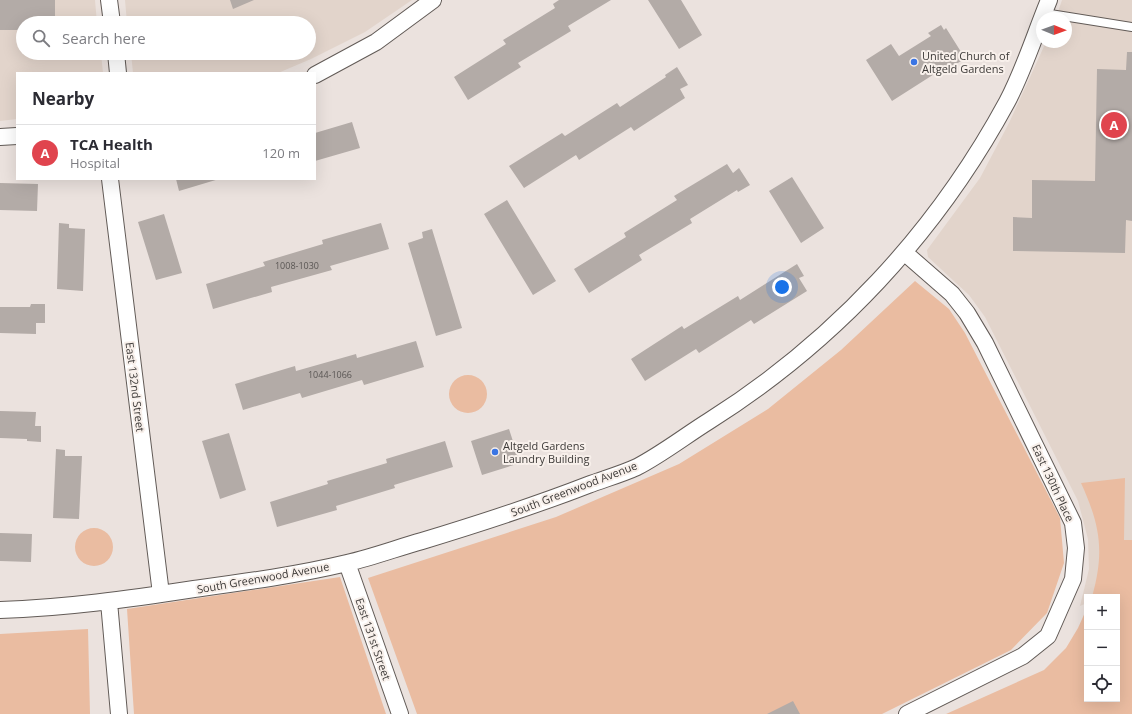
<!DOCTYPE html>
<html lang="en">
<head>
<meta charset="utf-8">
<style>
	:root { --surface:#fff; --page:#f2f2f3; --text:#2b2b33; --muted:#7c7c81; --line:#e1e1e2; --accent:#2563eb }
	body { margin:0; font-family:"Open Sans",sans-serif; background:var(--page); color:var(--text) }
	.controls { position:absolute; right:12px; bottom:12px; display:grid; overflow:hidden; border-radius:0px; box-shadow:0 4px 16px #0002 }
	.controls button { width:36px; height:36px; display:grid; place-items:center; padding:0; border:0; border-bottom:1px solid var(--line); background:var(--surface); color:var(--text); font:20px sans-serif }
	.compass { position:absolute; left:1036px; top:12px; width:36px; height:36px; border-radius:50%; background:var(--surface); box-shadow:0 4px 16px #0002; rotate:91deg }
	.you { position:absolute; left:782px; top:287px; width:14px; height:14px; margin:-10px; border:3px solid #fff; border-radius:50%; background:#1a73e8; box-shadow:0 0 0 6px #1a73e833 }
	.badge { display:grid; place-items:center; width:26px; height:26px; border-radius:50%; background:var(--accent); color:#fff; font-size:13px; font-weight:700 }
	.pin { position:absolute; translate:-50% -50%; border:2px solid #fff; box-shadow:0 1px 4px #0006 }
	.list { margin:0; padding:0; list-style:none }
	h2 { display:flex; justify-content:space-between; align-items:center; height:52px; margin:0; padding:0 16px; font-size:17px }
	h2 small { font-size:13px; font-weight:400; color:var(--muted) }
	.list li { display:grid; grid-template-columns:26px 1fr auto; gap:12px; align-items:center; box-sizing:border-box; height:56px; padding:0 16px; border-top:1px solid var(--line) }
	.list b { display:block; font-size:15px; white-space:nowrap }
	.list p { margin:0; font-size:13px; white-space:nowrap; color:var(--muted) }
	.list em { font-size:13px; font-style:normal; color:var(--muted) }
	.icon { flex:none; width:22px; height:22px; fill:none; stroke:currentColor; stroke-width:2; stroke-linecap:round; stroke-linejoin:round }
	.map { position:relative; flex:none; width:1132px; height:714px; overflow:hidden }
	.search { position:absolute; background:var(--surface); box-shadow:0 4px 16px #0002; left:16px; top:16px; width:300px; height:44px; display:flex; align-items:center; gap:10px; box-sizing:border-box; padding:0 14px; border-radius:22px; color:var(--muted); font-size:15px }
	.panel { position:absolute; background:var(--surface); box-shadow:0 4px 16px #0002; left:16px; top:72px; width:300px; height:108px; border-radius:0px }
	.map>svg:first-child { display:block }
	.built { fill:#e2d4cb }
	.green { fill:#eabca1 }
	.building { fill:#b3aba7 }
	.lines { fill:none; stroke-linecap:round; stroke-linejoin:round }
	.service-casing { stroke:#625b57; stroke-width:10 }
	.minor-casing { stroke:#625b57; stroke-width:18 }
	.service { stroke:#fff; stroke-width:8 }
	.minor { stroke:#fff; stroke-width:16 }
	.poi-dot { fill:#3a75e4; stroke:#f8f0eb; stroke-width:1.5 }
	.labels { text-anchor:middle; stroke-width:4; stroke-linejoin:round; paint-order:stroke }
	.number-label { font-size:9px; fill:#5a5654 }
	.poi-label { font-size:11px; fill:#3d3a38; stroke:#f8f0eb; text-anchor:start }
	.street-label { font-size:11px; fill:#3d3a38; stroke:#f8f0eb }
</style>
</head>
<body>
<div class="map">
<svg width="1132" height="714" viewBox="0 0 1132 714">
	<rect width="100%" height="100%" fill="#ebe2de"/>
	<path class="built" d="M0,0H95L97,23H23V53H101L103,73H17V119L0,121Z
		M125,0H412L365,32L311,59L278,73H133L131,53H309V23H127Z
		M1062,0H1132V584L1101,597H1087V603L1080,606L1089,569L1088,539L1078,501L985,317L969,295L928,257L927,250L980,178L1009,123L1046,42H1066V18H1056Z"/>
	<path class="green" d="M915,281L949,309L965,333L1060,518L1064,563L1047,613L1011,650L882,714H417L368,578L556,517L679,464L768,409L841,350Z
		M449 394a19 19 0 1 1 38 0a19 19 0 1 1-38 0Z
		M1125,478L1124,540H1132V714H946L1044,670L1066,648L1078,628L1087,608V699H1117V597H1092C1105,551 1100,525 1081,483Z
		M75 547a19 19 0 1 1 38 0a19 19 0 1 1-38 0Z
		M340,577L386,714H134L127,609Z
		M88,629L90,714H0V634Z"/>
	<path class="building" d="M0,0H55V23H23V30H0Z
		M230,0H254L233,9Z
		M559,0H611L568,26L571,31L518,63L521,67L468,100L454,77L506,44L503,40L555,8L553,4Z
		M648,0H681L702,35L679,49Z
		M941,25L944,30L946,28L963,55L961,56L963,60L951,67L950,64L892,101L866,60L891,44L899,56L931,36L928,33Z
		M1127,52H1132V221L1126,220L1125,253L1013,251V217L1032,218V180L1095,181L1097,69L1126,70Z
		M677,67L688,85L680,89L685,98L634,131L631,127L579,160L576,155L524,188L509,166L562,133L565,136L617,103L620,107L666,77L665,75Z
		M352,122L360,148L315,161V133Z
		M727,164L733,173L739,168L750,185L738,192L737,190L690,219L692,223L639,255L642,260L589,293L574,269L626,237L624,233L677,200L674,196Z
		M792,177L824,228L801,243L769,191Z
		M176,179H219L179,191Z
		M0,183L38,184L37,211L0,210Z
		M507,200L556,281L533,295L484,214Z
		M164,214L182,273L156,280L138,222Z
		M59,223L69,224V228L85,229L83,291L57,289Z
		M381,223L389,249L330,266L332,270L271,287L272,292L213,309L206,284L265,266L263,262L323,244L322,240Z
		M432,229L462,328L436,336L408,243L423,238L422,232Z
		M797,264L804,276L799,278L807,291L754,324L751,320L699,353L696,349L645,381L631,359L682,326L684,329L738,296L740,300Z
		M31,304H45V323H36V334L0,333V307H30Z
		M416,341L424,367L364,385L362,380L302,398L300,393L243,410L235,384L295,366L296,371L356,354L357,358Z
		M0,411L36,412L35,426H41V442L27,441V439L0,438Z
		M509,429L520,463L482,475L471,441Z
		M229,433L246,490L220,499L202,441Z
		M445,441L453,467L394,485L395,488L336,506L337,510L277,527L270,502L328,484L327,481L387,463L386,459Z
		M56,449L65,450V456H82L79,519L53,518Z
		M0,533L32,534L31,562L0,561Z
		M793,701L800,714H767Z"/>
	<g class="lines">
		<g class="service-casing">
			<path id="service" d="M1044,13L1132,27"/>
		</g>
		<g class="minor-casing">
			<path id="minor" d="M109,0L112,23
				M116,53L118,73
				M315,75L376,42L433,0
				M0,137L17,136
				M110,179L161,594
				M905,253L952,294L967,313L985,343L1073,523L1076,548L1073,579L1048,636L1023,656L907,714
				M347,563L400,714
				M109,602L119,714
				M0,610C65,608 129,599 194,589C245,582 297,575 347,563C373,557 397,548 422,541C478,524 534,506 588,485C604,479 622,474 637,467C662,454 685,436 709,421C834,342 936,233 1007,102C1024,70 1035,34 1049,0"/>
		</g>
		<use href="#service" class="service"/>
		<use href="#minor" class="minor"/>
	</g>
	<g class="poi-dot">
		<circle cx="914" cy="62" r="4"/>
		<circle cx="495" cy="452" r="4"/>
	</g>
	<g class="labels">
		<g class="number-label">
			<text x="297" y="269">1008-1030</text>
			<text x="330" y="378">1044-1066</text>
		</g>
		<g class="poi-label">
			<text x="922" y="60">United Church of<tspan x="922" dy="13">Altgeld Gardens</tspan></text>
			<text x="503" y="450">Altgeld Gardens<tspan x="503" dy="13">Laundry Building</tspan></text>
		</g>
		<g class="street-label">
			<text transform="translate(135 387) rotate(83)" y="4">East 132nd Street</text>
			<text transform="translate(1053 483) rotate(65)" y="4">East 130th Place</text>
			<text transform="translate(574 489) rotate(-21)" y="4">South Greenwood Avenue</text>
			<text transform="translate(263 578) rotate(-10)" y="4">South Greenwood Avenue</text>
			<text transform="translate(373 639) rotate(71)" y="4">East 131st Street</text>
		</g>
	</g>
</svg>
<div class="controls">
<button>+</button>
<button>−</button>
<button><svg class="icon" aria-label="locate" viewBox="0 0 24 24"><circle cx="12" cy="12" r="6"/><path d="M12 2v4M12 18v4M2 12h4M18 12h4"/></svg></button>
</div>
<svg class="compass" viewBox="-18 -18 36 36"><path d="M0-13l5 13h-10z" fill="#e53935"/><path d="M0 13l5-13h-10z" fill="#7c7c81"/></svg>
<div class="you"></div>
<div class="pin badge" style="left:1114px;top:125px;background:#e0444e">A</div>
<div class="search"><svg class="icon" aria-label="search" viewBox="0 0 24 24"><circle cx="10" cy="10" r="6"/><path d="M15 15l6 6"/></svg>Search here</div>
<section class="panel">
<h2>Nearby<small></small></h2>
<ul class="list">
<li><span class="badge" style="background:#e0444e">A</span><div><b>TCA Health</b><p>Hospital</p></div><em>120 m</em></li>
</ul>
</section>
</div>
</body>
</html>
